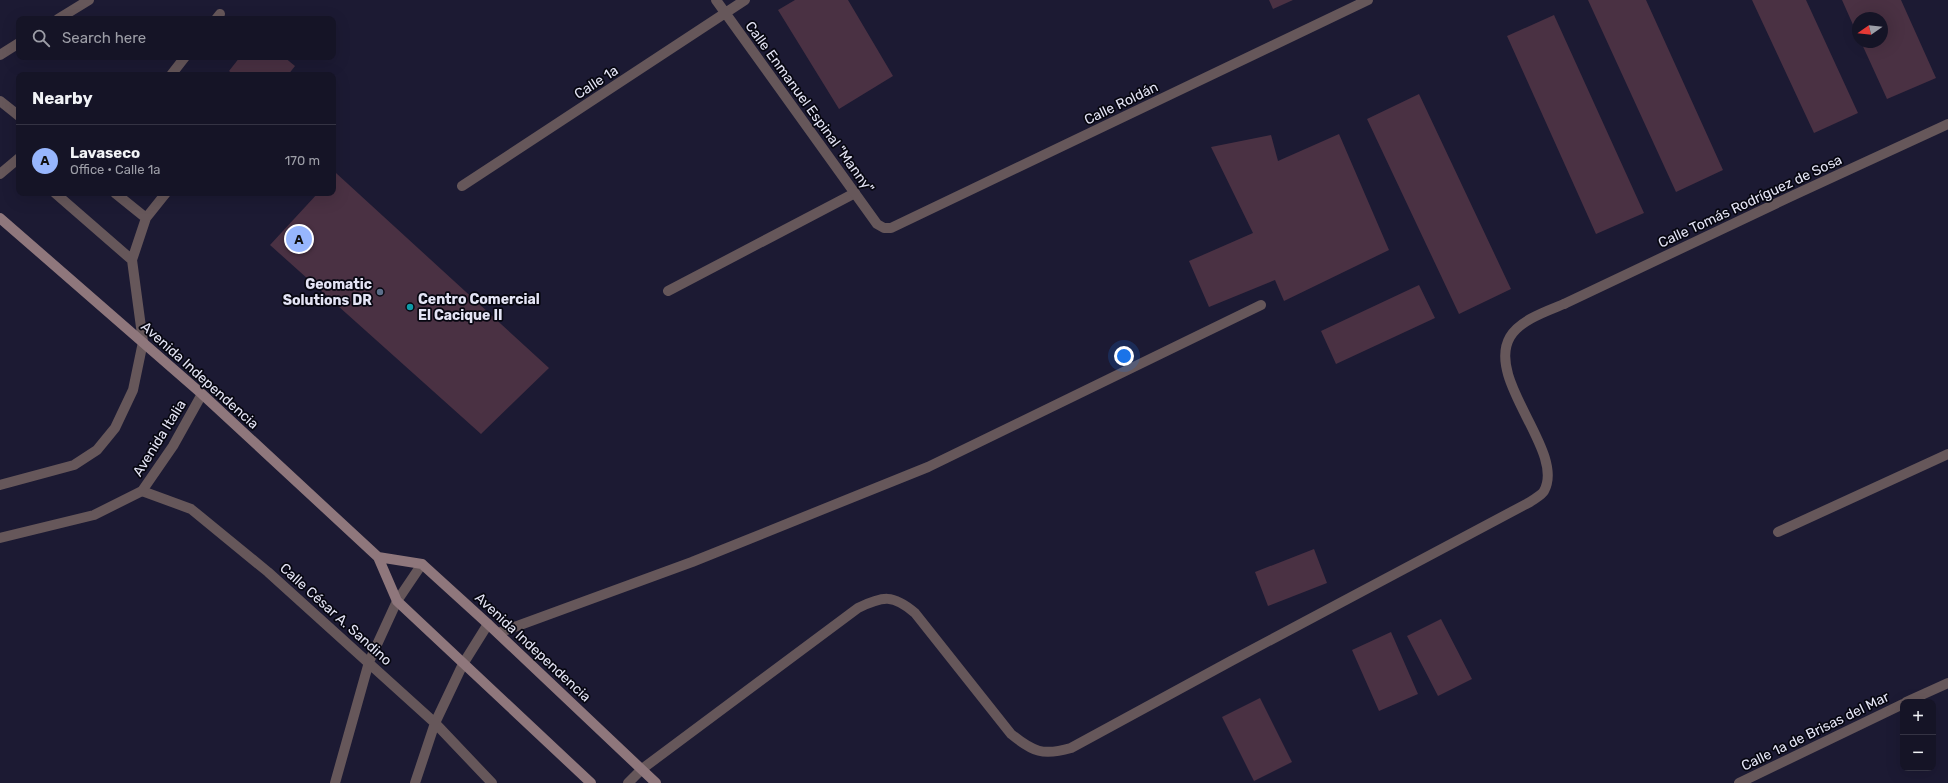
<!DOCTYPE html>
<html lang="en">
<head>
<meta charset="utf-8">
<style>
	:root { --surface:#151426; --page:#1e1d2e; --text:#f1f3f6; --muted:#9d9ea7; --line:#343343; --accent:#97b6fd }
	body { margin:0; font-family:Rubik,sans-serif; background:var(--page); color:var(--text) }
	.controls { position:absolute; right:12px; bottom:12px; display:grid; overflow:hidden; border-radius:8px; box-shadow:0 4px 16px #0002 }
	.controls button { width:36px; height:36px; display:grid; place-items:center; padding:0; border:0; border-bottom:1px solid var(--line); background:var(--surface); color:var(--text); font:20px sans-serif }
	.compass { position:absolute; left:1852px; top:12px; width:36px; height:36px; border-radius:50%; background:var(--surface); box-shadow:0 4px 16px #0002; rotate:256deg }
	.you { position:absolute; left:1124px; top:356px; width:14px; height:14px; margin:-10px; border:3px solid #fff; border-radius:50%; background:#1a73e8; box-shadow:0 0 0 6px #1a73e833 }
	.badge { display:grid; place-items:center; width:26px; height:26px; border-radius:50%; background:var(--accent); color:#111; font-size:13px; font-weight:700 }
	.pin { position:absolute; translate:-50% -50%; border:2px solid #fff; box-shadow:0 1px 4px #0006 }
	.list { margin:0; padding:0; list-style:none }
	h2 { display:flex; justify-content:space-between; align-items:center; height:52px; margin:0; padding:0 16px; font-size:17px }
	h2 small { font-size:13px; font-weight:400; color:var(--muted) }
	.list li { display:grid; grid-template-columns:26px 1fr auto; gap:12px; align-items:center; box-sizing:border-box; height:72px; padding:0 16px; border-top:1px solid var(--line) }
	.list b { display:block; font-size:15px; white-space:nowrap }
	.list p { margin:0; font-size:13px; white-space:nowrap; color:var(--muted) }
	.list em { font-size:13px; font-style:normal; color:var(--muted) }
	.icon { flex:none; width:22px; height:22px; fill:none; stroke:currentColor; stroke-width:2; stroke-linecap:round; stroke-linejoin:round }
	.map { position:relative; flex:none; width:1948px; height:783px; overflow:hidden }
	.search { position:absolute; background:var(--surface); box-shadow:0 4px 16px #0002; left:16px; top:16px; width:320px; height:44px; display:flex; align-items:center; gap:10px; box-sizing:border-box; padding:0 14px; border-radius:8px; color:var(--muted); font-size:15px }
	.panel { position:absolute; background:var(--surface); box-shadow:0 4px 16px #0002; left:16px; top:72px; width:320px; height:124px; border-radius:8px }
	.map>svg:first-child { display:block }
	.building { fill:#4a3143 }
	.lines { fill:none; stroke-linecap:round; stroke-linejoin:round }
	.service { stroke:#66575a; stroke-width:10 }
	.minor { stroke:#66575a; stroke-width:10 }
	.tertiary { stroke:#66575a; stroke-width:10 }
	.secondary { stroke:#8f777c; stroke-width:10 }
	.service-dot { fill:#5c6f8a; stroke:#070711; stroke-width:1.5 }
	.culture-dot { fill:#0f9aa8; stroke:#070711; stroke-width:1.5 }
	.labels { text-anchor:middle; stroke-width:3.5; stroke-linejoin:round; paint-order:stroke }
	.street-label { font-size:14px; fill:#e4e4f5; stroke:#070711 }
	.poi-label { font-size:14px; font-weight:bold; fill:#e4e4f5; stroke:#070711; text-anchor:end }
</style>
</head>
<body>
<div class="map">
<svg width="1948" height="783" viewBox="0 0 1948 783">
	<rect width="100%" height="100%" fill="#1c1a33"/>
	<path class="building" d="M795,0H848L893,76L839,109L778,10Z
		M1269,0H1293L1273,9Z
		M1588,0H1646L1723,170L1676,192Z
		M1752,0H1806L1858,113L1814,133Z
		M1842,0H1901L1936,78L1887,99L1861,42H1882V18H1858V36Z
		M1554,15L1644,213L1596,234L1507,36Z
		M240,57H284L295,66L288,75H234L229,71Z
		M1419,94L1511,289L1459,314L1367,119Z
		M1339,134L1389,250L1284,301L1275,280L1209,307L1189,261L1253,233L1211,147L1271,135L1278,161Z
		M336,173L549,368L481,434L270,245L318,193H333V177Z
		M1419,285L1435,318L1336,364L1321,331Z
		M1314,549L1327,583L1268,606L1255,572Z
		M1441,619L1472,679L1438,696L1407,636Z
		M1391,632L1418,694L1379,711L1352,650Z
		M1260,698L1292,762L1254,781L1222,717Z"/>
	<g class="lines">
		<path class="service" d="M216,19L220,14
			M171,75L185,57
			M0,101L19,116
			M0,174L19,158
			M55,193L132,260
			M115,193L146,218
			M668,291L855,193
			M143,342L132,260L146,218L166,193
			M498,633L692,562L928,467L1261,305
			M628,783L642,769L858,608C883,596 893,594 915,613L1011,734C1033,752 1043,756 1071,748L1231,661L1530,502C1534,499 1542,495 1544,491C1566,452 1485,380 1510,337C1520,320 1547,311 1564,304"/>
		<path class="minor" d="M716,0L877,224L884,228H891L1368,0
			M58,19L89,0
			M0,55L19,43
			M462,186L745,0
			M1564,304L1794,195L1948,124
			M142,491L191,509L268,572L435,723L492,783
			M1778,532L1948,454
			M1906,702L1948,683
			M335,783L369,662L397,601L422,564
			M415,783L435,723L463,664L488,624
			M1739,783L1903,704"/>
		<path class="tertiary" d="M0,485L74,465L97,450L115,428L133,390L143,342
			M0,538L94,515L142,491L173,446L202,394"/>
		<path class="secondary" d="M0,218L202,394L378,557L397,601L591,783
			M378,557L422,564L488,624L656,783"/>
	</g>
	<circle class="service-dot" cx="380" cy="292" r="4"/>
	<circle class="culture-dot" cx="410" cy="307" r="4"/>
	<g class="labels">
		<g class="street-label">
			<text transform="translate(596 82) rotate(-33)" y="5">Calle 1a</text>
			<text transform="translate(1121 103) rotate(-26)" y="5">Calle Roldán</text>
			<text transform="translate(810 107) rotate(54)" y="5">Calle Enmanuel Espinal "Manny"</text>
			<text transform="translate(1750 201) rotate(-25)" y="5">Calle Tomás Rodríguez de Sosa</text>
			<text transform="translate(200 375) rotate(42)" y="5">Avenida Independencia</text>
			<text transform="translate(159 438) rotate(-58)" y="5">Avenida Italia</text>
			<text transform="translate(336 614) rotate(42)" y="5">Calle César A. Sandino</text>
			<text transform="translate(533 647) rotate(43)" y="5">Avenida Independencia</text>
			<text transform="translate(1815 731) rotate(-26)" y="5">Calle 1a de Brisas del Mar</text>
		</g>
		<g class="poi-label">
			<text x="372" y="289">Geomatic<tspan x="372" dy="16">Solutions DR</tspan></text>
			<text x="418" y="304" text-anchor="start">Centro Comercial<tspan x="418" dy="16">El Cacique II</tspan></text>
		</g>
	</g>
</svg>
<div class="controls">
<button>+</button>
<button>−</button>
</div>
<svg class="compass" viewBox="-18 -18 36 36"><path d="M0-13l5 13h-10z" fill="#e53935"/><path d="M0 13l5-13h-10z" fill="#9d9ea7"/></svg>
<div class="you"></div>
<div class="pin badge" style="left:299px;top:239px">A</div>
<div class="search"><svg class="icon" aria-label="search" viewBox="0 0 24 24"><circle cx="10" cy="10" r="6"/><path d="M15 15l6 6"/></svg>Search here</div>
<section class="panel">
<h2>Nearby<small></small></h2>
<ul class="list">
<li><span class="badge">A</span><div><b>Lavaseco</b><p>Office · Calle 1a</p></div><em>170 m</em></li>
</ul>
</section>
</div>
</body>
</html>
